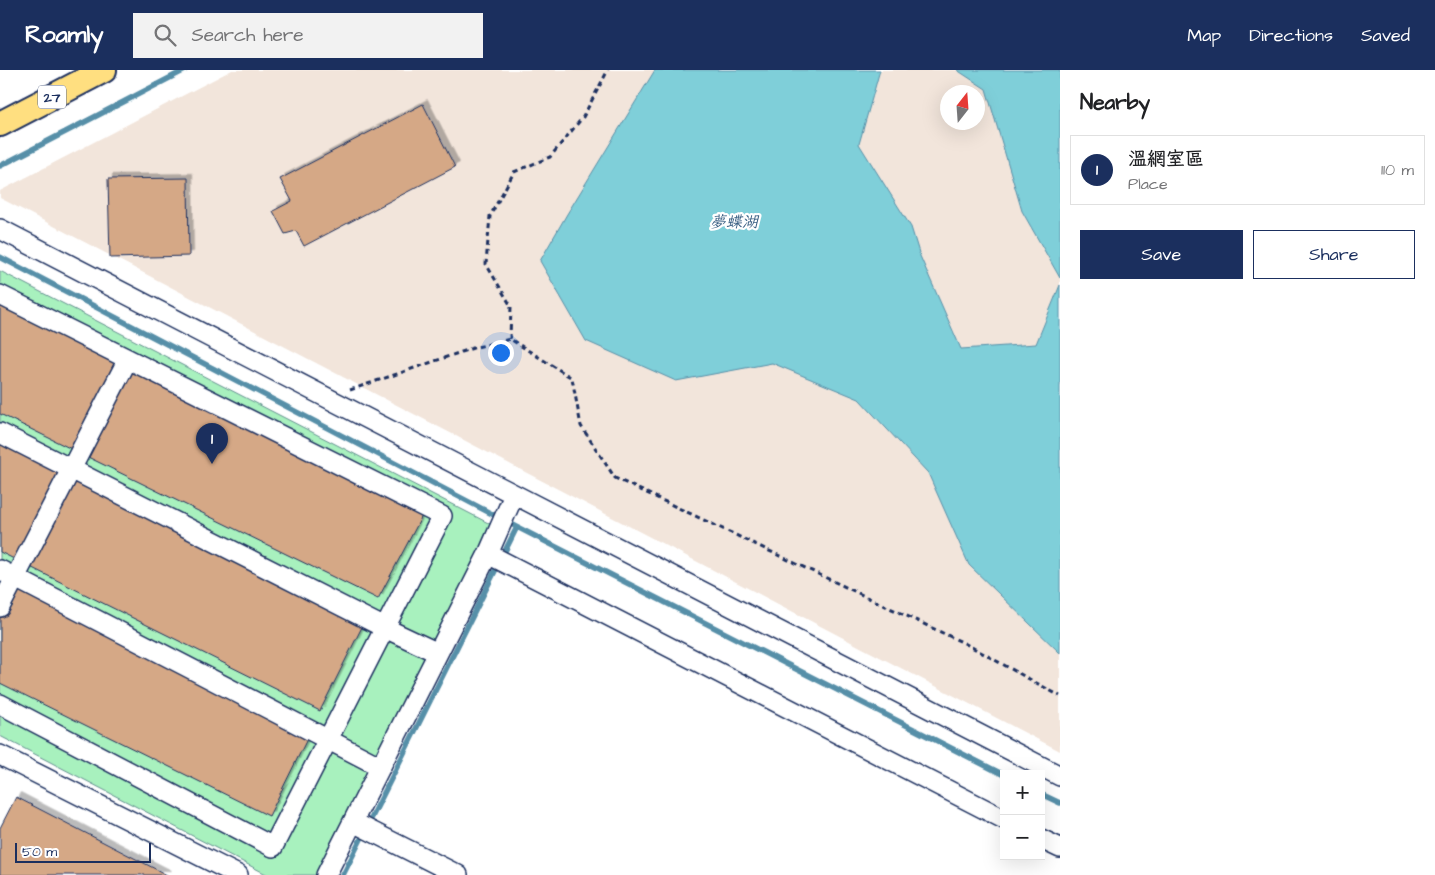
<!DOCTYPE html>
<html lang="en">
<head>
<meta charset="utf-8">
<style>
	:root { --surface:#fff; --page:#f2f2f2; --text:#202124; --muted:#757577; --line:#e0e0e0; --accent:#1b2f5e }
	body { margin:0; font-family:"Architects Daughter","LXGW WenKai TC",sans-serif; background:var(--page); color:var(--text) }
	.controls { position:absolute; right:15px; bottom:15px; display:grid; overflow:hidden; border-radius:0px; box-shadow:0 5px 20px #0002 }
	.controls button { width:45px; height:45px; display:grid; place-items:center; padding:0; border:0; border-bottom:1px solid var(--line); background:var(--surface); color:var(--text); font:25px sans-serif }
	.compass { position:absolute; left:940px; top:15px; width:45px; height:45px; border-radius:50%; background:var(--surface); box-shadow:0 5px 20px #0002; rotate:17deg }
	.scale { position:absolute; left:15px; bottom:12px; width:136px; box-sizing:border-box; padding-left:5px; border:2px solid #1b2f5e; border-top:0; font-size:14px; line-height:18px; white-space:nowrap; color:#1b2f5e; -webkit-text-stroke:4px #fff; paint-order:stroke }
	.you { position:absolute; left:500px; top:282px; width:18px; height:18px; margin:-12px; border:4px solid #fff; border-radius:50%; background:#1a73e8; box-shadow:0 0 0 8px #1a73e833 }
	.badge { display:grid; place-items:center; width:32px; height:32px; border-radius:50%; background:var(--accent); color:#fff; font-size:16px; font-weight:700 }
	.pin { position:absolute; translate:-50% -41px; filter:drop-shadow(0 1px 2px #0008) }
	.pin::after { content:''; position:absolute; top:26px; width:18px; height:15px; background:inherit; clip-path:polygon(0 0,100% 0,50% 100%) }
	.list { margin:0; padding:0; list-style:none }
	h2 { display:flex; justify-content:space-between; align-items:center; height:65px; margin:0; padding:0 20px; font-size:21px }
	h2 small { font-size:16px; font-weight:400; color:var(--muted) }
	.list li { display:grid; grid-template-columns:32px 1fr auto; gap:15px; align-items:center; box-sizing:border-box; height:70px; margin:0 10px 10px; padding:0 10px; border:1px solid var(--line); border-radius:0px }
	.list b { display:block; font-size:19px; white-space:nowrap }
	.list p { margin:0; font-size:16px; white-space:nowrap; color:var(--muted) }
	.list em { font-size:16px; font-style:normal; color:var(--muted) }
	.actions { display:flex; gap:10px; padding:15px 20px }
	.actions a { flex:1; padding:11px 0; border:1px solid var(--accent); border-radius:0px; text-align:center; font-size:18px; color:var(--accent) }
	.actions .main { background:var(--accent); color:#fff }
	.icon { flex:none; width:28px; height:28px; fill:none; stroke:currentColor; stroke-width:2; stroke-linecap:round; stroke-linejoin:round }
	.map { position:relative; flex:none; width:1060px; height:805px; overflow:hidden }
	header { display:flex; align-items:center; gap:30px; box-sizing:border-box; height:70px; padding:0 25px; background:var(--accent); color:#fff }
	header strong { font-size:24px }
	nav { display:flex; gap:28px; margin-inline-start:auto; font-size:18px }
	.search { width:350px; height:45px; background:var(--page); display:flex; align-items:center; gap:12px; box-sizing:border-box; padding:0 18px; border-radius:0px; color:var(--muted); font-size:19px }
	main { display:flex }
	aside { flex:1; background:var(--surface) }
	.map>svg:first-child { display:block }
	.built { fill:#f2e5db; fill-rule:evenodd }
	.green { fill:#a8f1be; stroke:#62908e }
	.water { fill:#7fcfd9; stroke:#578fa8 }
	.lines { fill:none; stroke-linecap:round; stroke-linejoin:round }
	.stream { stroke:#578fa8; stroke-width:5.5 }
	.building { fill:#d5a886; stroke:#1b2f5e; filter:url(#shadow) }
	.minor-casing { stroke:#1b2f5e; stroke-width:22 }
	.major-casing { stroke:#1b2f5e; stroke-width:28 }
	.path { stroke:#1b2f5e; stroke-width:3; stroke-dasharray:5 4; stroke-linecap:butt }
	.minor { stroke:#fff; stroke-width:19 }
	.major { stroke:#ffdf80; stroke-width:24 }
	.labels { text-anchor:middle; stroke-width:4.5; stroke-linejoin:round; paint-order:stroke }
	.shield { fill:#fff; stroke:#5f6d8e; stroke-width:1 }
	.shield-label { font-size:14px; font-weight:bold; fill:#1b2f5e }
	.water-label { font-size:16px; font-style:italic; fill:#395f83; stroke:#fff }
</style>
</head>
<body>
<header>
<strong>Roamly</strong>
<div class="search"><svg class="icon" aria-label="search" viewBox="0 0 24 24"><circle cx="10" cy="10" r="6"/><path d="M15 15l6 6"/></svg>Search here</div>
<nav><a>Map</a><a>Directions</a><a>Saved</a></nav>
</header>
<main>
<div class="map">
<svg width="1060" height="805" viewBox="0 0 1060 805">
	<defs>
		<filter id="shadow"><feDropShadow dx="4.5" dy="-4.5" stdDeviation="0" flood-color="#0004"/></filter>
	</defs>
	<rect width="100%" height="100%" fill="#fff"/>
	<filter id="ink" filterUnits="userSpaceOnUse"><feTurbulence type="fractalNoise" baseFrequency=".02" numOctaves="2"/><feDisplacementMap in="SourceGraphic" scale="10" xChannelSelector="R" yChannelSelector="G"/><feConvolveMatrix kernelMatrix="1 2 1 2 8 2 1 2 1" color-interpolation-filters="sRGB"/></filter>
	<g filter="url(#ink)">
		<path class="built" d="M232,0H1060V681L0,128V121ZM948,22H978V52H948Z"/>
		<path class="green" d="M0,201L494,456L317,805H268L0,666Z"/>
		<path class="water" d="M655,0H880L859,74L911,157L920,186L961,279L1036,274L1060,215V583L969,495L928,403L859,329L772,293L676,311L586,271L540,191L567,144Z
			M957,0H1060V208L1022,141L986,19Z"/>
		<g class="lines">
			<path class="stream" d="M0,96L185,0
				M0,187L517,457L1004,705
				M1041,724L1060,733
				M343,805L517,457"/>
		</g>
		<path class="building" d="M423,34L455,97L304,176L296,161L285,164L273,141L292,131L280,109Z
			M188,108L189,186L110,188L108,109Z
			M0,233L423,444L378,529L0,344Z
			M0,373L364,553L320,641L0,482Z
			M0,510L310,663L269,746L0,613Z
			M16,727L167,805H0V758Z"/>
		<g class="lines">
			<g class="minor-casing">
				<path id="minor" d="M0,159L1060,706
					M0,225L442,446L273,777L0,634
					M0,363L385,558L438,583
					M488,484L1004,749
					M0,500L381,697
					M0,537L128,289
					M0,685L238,805
					M353,752L458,805
					M1041,769L1060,778
					M326,805L488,484L514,425"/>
			</g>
			<g class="major-casing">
				<path id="major" d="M0,54L104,0"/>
			</g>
			<path class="path" d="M510,269L511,236L486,194L490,146L514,102L550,87L583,47L608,0
				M350,320L473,278L510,269L572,308L581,356L615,408L966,574L1060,626"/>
			<use href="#minor" class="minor"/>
			<use href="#major" class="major"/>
		</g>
	</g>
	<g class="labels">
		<rect class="shield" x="38" y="15.5" width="28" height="23" rx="4"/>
		<g class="shield-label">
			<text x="52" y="32">27</text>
		</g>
		<g class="water-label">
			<text x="734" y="157">夢蝶湖</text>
		</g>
	</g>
</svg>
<div class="controls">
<button>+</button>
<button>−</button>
</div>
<svg class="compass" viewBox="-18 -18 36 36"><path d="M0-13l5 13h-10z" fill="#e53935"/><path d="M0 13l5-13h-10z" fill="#757577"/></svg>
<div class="scale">50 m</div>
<div class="you"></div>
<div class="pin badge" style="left:212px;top:394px">1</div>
</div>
<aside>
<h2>Nearby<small></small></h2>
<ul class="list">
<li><span class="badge">1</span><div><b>溫網室區</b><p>Place</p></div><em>110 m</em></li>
</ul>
<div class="actions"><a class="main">Save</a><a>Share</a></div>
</aside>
</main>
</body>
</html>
